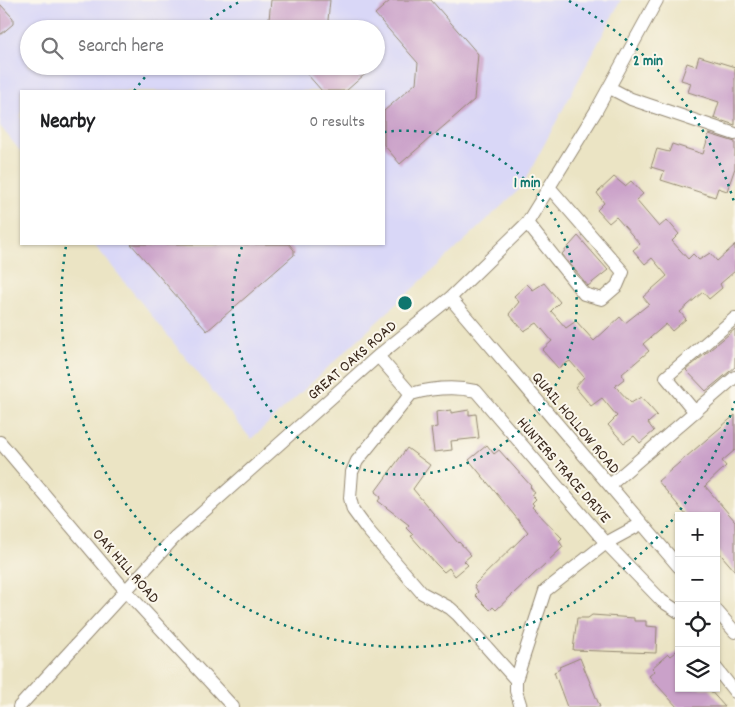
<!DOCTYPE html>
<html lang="en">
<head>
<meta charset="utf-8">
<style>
	:root { --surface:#fff; --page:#f2f2f2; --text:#202124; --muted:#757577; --line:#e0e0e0 }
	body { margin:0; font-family:Dekko,sans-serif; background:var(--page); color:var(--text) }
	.controls { position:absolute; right:15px; bottom:15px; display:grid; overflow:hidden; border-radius:0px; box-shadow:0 1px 4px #0004 }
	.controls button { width:45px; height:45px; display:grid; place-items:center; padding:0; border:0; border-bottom:1px solid var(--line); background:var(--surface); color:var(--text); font:25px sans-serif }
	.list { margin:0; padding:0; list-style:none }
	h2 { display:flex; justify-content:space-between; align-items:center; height:65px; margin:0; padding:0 20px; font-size:21px }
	h2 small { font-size:16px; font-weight:400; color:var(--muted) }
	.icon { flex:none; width:28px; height:28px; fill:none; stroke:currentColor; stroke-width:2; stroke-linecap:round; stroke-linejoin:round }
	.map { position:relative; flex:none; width:735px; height:707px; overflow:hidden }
	.search { position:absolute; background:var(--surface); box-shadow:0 1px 4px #0004; left:20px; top:20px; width:365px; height:55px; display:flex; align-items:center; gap:12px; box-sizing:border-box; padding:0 18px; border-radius:28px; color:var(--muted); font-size:19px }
	.panel { position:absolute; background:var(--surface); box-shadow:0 1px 4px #0004; left:20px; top:90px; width:365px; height:155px; border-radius:0px }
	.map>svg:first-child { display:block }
	.built { fill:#d9d7f7; fill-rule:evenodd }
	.building { fill:#caa1c9 }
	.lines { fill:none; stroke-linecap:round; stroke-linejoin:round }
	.street-casing { stroke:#938771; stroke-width:14 }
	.street { stroke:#fff; stroke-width:12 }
	.ring { fill:none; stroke:#0f766e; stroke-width:2.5; stroke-dasharray:2.5 5 }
	.labels { text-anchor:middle; stroke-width:4; stroke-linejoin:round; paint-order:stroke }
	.street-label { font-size:16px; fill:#3b2a1e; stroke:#fbf7ec }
	.centre { fill:#0f766e; stroke:#fbf7ec; stroke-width:2.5 }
	.ring-label { font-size:15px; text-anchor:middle; font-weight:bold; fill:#0f766e; stroke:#fbf7ec; stroke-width:4; stroke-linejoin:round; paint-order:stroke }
</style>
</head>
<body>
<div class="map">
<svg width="735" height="707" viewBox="0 0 735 707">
	<rect width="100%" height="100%" fill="#fbf7ec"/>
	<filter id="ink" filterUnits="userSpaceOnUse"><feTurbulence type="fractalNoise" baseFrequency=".02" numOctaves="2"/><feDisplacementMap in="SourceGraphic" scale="10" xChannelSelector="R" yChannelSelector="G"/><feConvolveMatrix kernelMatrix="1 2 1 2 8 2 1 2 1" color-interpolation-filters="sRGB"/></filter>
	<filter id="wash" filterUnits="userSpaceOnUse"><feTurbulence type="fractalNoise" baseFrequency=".0096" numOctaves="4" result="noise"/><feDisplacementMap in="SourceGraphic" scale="20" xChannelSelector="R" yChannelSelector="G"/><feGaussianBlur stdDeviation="1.12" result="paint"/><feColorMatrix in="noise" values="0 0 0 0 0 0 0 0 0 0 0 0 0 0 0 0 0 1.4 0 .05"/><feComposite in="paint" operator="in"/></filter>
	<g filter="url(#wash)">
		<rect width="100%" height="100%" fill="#ebe4c4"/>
		<path class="built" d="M0,0H621L521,188L251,439L94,244H384V91H21V152L0,126ZM29,29H376V66H29Z"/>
		<g id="blocks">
			<path class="building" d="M271,0H330L328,20L336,29H268Z
				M391,0H431L478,54L474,100L400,164L384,145V111L416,83L418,63L375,14Z
				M0,4L13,18V24L0,35Z
				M699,56L735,67V125L714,118L719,102L688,92L691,83L681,80L687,63L696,66Z
				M300,66H374L346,91H322Z
				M709,134L735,142V168L727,191L718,188L715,197L661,180L664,171L651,167L657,149L669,152L672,144L703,154Z
				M614,177L625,186L631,181L643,194L636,200L659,227L667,220L679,234L672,241L688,259L693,254L699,260L710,253L717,261L735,245V271L720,284L722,288L709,299L703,292L680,312L686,319L672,331L666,324L643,344L649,351L622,374L624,379L615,386L631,403L641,397L657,415L648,423L654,431L640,443L634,436L624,443L608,425L617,416L602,398L591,406L575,387L584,377L570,361L558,368L542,350L552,341L537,323L524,331L509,314L519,302L514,296L527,284L533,290L544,283L560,302L551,311L566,328L576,321L594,341L620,317L625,323L649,304L643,297L667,276L652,258L645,264L633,250L640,244L616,217L609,223L597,210L604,203L597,193Z
				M578,236L608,270L588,286L562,254Z
				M131,244H289L294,250V255L207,331Z
				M735,329V367L706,391L686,370Z
				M451,410V413L469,410V415L476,414L479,438L451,441L452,450L434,452L431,428L437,427L436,412Z
				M735,415V450L722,461L726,466L705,486L735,521V571L716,549V516H687L658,481Z
				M487,445L494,454L499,450L531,486L530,487L535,493L532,495L536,499L532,503L534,505L532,507L562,538L559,541L563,547L496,610L493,607L490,610L475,595L478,592L474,585L528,532L469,460Z
				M407,448L430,465L413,489L458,543L459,542L471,555L464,561L468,565L455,576L449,568L444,572L436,564L411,536L413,535L406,528L409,525L378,501L381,497L375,492Z
				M592,615L634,618V621H646V626L657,627L656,653L573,650L577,618H588Z
				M679,649V688H708L725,707H677L649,676L655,671L652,668L668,654L670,656Z
				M580,658L600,707H567L554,672L560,669L559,667Z"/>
		</g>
	</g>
	<g filter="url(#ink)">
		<use href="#blocks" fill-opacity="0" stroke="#938771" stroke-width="1"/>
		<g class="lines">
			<g class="street-casing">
				<path id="street" d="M610,88L631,99L735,134
					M527,223L584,294L602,299L617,286L623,272L549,187
					M450,298L679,567
					M378,356L411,394
					M411,394L357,461L352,472L350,498L353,510L367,529L422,593L450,608L458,615L516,680V691L521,707
					M411,394C433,388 453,386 476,391L606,543L662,601L679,612
					M695,412L666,377L735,318
					M0,442L125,590L233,707
					M610,485L735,377
					M716,610L735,632
					M716,668L735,692
					M516,680L545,591L606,543L641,524
					M19,707L175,537L378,356L450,298L527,223L596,111L657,0"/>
			</g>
			<use href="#street" class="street"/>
		</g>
	</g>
	<g class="ring">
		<path d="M384 132A172 172 0 1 1 243 244"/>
		<path d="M735 401A344 344 0 0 1 66 246M134 91A344 344 0 0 1 153 68M198 28A344 344 0 0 1 241 1M569 1A344 344 0 0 1 735 205"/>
	</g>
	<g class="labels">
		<g class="street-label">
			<text transform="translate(351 359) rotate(-41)" y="6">GREAT OAKS ROAD</text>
			<text transform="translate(577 422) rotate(50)" y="6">QUAIL HOLLOW ROAD</text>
			<text transform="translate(565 469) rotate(49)" y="6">HUNTERS TRACE DRIVE</text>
			<text transform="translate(127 565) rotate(49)" y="6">OAK HILL ROAD</text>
		</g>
	</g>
	<circle cx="405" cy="303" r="8" class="centre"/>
	<g class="ring-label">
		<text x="648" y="65">2 min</text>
		<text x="527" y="187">1 min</text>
	</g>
</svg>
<div class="controls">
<button>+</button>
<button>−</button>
<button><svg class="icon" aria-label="locate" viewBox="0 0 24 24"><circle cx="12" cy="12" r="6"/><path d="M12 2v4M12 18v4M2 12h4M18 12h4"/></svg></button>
<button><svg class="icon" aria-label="layers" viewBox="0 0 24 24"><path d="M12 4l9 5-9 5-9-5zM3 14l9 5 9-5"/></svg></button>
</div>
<div class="search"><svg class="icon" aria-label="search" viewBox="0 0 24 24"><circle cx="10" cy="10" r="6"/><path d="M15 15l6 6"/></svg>Search here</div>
<section class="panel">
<h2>Nearby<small>0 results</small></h2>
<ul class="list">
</ul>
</section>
</div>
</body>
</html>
